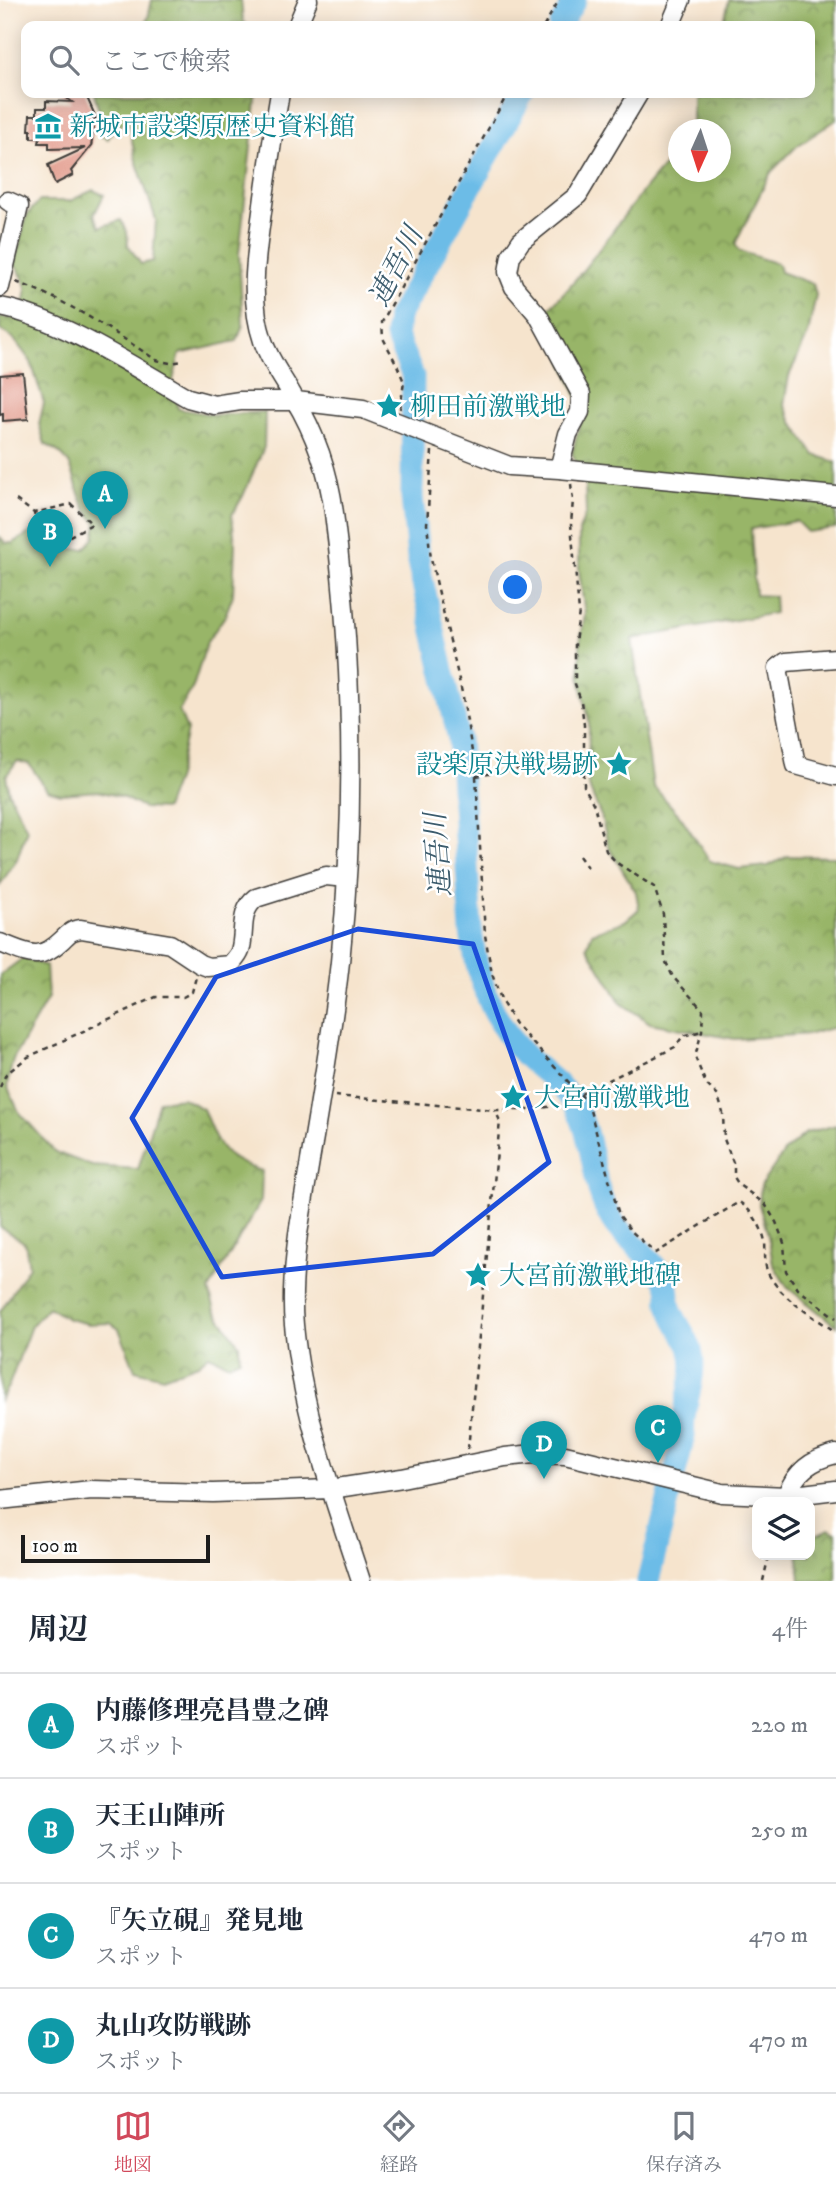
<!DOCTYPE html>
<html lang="ja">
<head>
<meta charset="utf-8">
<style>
	:root { --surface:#fff; --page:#f6f6f7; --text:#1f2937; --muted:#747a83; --line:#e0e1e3; --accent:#d1495b }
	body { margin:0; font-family:"IM FELL DW Pica","Noto Serif JP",serif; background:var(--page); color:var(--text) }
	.controls { position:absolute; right:21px; bottom:21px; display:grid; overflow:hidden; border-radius:14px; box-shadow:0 4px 18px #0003 }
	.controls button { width:63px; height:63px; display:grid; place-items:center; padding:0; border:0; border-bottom:2px solid var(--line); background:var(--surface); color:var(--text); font:35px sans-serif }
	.compass { position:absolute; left:668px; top:119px; width:63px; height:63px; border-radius:50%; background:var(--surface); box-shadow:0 4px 18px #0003; rotate:183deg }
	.scale { position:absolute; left:21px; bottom:18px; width:189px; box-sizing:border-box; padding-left:7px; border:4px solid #1c1c1c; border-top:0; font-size:19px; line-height:24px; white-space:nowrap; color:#1c1c1c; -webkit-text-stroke:5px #fff; paint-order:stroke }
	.you { position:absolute; left:516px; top:588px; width:24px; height:24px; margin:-18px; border:5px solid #fff; border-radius:50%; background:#1a73e8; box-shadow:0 0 0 10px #1a73e833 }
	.badge { display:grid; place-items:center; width:46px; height:46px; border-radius:50%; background:var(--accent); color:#fff; font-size:23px; font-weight:700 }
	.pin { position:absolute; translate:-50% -58px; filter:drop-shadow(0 2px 4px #0008) }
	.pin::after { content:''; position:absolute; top:37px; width:24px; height:21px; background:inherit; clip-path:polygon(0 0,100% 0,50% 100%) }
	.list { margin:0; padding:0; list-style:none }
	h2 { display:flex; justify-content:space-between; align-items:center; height:91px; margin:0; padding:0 28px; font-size:30px }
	h2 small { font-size:23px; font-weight:400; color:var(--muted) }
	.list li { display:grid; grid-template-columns:46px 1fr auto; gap:21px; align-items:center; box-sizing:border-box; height:105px; padding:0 28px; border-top:2px solid var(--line) }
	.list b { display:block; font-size:26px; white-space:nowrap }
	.list p { margin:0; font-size:23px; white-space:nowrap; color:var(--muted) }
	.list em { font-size:23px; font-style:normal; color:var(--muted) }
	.icon { flex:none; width:38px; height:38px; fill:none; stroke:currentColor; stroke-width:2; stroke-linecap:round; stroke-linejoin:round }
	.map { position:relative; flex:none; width:836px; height:1581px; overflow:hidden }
	.search { position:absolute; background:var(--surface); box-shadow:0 4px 18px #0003; left:21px; right:21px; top:21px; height:77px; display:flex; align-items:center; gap:18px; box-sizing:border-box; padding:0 24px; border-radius:14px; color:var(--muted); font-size:26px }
	.sheet { height:511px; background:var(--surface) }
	nav { display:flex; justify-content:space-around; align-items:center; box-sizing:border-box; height:98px; border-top:2px solid var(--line); background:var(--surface); font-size:19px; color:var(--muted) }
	nav a { display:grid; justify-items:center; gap:4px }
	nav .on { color:var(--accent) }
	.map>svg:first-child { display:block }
	.forest { fill:url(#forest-crowns); stroke:#5a6842; stroke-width:2 }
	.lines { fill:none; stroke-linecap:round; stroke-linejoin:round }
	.river { stroke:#6cbce7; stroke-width:23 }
	.building { fill:#e09180 }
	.minor-casing { stroke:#3d3a37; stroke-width:21 }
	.path { stroke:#3d3a37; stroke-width:2.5; stroke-dasharray:5 5; stroke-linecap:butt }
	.minor { stroke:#fff; stroke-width:18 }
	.marked { fill:none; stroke:#1d4ed8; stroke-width:5; stroke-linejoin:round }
	.labels { text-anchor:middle; stroke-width:5; stroke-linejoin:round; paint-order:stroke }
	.culture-label { font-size:26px; fill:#0d838f; stroke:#fff; text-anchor:start }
	.water-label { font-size:28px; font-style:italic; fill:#3c5c6d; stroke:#fff }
</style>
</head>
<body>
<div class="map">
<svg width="836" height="1581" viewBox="0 0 836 1581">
	<defs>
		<pattern id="forest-crowns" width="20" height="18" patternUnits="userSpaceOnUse" patternTransform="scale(1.75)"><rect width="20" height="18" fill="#98b568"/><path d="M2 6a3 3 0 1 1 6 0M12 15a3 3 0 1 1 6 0" fill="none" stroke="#7b9255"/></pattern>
	</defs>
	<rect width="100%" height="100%" fill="#fff"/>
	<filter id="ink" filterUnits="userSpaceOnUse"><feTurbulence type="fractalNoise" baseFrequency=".0143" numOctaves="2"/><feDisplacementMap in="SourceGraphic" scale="14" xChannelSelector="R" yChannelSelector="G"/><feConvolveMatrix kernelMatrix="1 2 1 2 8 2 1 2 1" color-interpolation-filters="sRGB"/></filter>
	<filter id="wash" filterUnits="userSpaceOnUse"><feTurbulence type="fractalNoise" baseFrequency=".00686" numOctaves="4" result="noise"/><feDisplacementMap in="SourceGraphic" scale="28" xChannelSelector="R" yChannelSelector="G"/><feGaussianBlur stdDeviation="1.57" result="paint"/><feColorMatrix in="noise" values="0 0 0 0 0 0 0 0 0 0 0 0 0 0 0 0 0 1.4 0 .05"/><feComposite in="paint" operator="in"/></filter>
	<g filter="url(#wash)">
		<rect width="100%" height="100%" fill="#f6e4cd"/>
		<path class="forest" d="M152,0H241L243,21L248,26H143L148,18Z
			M729,0H836V120L797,146L771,172L735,244L739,251L778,264L780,272L813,284L816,295L808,334L789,376L784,404L792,422L815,455L836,462V528L807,532L796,521L751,529L755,595L774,596L775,613L632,639L653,786L681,817L710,861L739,869L768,866L788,856L836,857V1027L810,1034L735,1039L650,1023L621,1003L587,947L592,933L625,921L639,909L636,892L609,848L601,816L588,785L589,721L580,679V642L585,614L579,571V531L586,512L585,483L572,453L583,413L552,332L547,310C597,262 629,200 678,151V172H720V130L692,129V93H810V26H723Z
			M94,93H257L239,254L243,325L237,341L180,354L173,380L178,409L215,415L265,412L264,447L243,496L232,515L235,544L233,595L225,616L207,642L193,687L179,711L187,730L177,777L165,809L144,808L122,797L97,791L61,794L47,790L29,764L17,761L6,776L9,793L27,829L17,859L0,885V537L6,543H13L33,531L39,544L70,549H85L94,538L97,523C93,519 89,514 86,509C69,481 82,462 45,444L39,424L44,403L31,362L13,338L0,330V317L19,319C28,295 31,286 14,264L27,215L39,201H70L93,190L104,195L94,215L100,227L121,220L127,232L128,245L141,264L153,261L156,220L135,157L129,124L116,125L108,139L101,136L100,113Z
			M23,958L46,966L48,998L13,1059L7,1086L19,1112L55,1152L92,1166L138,1169L159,1101L183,1098L203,1109C218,1146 222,1159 262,1171L261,1201L209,1290L215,1311L239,1344L240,1359L229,1364L209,1355L198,1364L163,1377L135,1370L119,1329L110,1323L89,1324L68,1319L48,1307L31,1326L9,1385L0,1400V1312L29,1266L25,1243L0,1227V975Z
			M836,1125V1326L787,1287L773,1264L768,1235L759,1205L761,1185L785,1151L806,1133Z
			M829,1529L836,1533V1581H800L798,1555H810V1538Z"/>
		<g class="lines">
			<path class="river" d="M560,26L575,0
				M523,93L398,317L396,336L413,376L412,497L419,567L459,739L471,932C477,977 491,1019 522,1052C539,1071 566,1085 577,1109C595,1143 591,1187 612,1220C621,1235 637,1245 648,1258C654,1265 666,1279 668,1288C670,1294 668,1299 669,1304C673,1320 685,1333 690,1347C700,1377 680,1406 684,1436L648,1581"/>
		</g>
		<g id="blocks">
			<path class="building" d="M60,93H85L97,120L93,117L94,128L91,146L93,144L71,171L73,175L55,184L48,165L85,148L49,149V143H39L40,138H31V130H29L30,115H37V108H46V101L72,102Z
				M23,373L28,419L3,421V414L0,415V375Z"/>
		</g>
	</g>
	<g filter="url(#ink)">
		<use href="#blocks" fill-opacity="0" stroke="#3d3a37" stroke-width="2"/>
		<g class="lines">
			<g class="minor-casing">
				<path id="minor" d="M297,26L308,0
					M670,26L681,0
					M280,93C274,127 269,162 264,197C258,245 247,295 263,341C270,362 284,379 294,398C315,433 329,473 334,513C353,662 356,813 340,962C330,1053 312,1144 298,1234C294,1264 291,1295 294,1325C302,1413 334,1498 361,1581
					M0,287L19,206L8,201
					M0,307C60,318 134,367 188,398L214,405L240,401H296L363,409L509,466L559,469L836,496
					M559,469L568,434L580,412L581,394L538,315L514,287L508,272L511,256L521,241L578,195L639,93
					M836,658L786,662L778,668L796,765L836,776
					M0,943C28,953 38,963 62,940C69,933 72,930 81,929L170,944L200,964L208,967L230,965C233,961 238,957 240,951C246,933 238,912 256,898L326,876L346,878
					M786,1496C796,1471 811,1460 836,1454
					M0,1500L91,1490L213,1493L331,1489L402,1478L505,1457L534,1454L565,1455L722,1493L786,1496L836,1490"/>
			</g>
			<path class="path" d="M544,26L559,0
				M16,282C67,300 111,330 156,360L170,363L183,361
				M400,409L404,382L397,365L383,338L382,322L508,93
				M432,451L427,524L431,559L463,697L476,776L485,935L492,974L502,1002L515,1024L588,1103L619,1215L631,1231L656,1253L739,1202C751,1209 763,1228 765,1242C766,1254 763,1264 769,1275C783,1300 813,1316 836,1332
				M571,484L573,500L571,524L579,612L575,643V684L581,701L584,725V786L594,805L606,851L617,863L654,887L663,914L665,960L673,977L703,1010L702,1031L695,1057L706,1084L718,1096L723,1113L724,1139L734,1165V1177L739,1185L765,1204L776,1222L784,1243L786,1271L798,1289L836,1318
				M16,500L34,513L71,504L92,524L70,536L39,540L34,513
				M476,776L538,766
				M579,856L589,870
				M0,1087L6,1074L28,1057L156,997H183L192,992L196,977
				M335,1096L495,1110H531L558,1105L575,1097L675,1047L683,1036L702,1031
				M468,1449L500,1121L495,1110
				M763,1581L769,1555"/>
			<use href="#minor" class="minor"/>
		</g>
	</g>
	<path class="marked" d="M358,929L473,944L549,1162L433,1254L222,1277L132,1118L216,977Z"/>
	<defs>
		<g id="museum-bare" transform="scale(2.1)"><path d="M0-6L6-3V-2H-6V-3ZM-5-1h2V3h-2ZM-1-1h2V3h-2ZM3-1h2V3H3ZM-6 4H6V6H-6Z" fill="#0f9aa8" stroke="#fff" stroke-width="2.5" paint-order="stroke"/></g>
		<g id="sight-bare" transform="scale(2.1)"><path d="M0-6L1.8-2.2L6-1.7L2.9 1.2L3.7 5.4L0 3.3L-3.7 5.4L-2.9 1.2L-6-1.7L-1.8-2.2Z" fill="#0f9aa8" stroke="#fff" stroke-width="2.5" paint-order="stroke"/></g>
	</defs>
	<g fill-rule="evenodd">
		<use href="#museum-bare" x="48" y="126"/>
		<use href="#sight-bare" x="389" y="406"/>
		<use href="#sight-bare" x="619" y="764"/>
		<use href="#sight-bare" x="513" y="1097"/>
		<use href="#sight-bare" x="478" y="1275"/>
	</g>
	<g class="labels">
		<g class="culture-label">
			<text x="69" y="135">新城市設楽原歴史資料館</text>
			<text x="410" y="415">柳田前激戦地</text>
			<text x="598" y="773" text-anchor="end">設楽原決戦場跡</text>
			<text x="534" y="1106">大宮前激戦地</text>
			<text x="499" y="1284">大宮前激戦地碑</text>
		</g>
		<g class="water-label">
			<text transform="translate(395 266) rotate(-63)" y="10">連吾川</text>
			<text transform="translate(437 855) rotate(-94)" y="10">連吾川</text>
		</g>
	</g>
</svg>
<div class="controls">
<button><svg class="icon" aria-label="layers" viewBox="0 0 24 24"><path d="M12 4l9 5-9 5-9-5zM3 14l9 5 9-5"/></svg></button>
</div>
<svg class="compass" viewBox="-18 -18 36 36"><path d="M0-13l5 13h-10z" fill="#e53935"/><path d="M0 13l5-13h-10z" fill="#747a83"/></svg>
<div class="scale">100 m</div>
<div class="you"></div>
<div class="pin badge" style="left:105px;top:529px;background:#0f9aa8">A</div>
<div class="pin badge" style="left:50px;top:567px;background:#0f9aa8">B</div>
<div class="pin badge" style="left:658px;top:1463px;background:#0f9aa8">C</div>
<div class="pin badge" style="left:544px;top:1479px;background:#0f9aa8">D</div>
<div class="search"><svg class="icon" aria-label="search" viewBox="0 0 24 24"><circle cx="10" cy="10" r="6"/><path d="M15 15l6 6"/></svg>ここで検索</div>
</div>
<section class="sheet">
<h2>周辺<small>4件</small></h2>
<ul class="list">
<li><span class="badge" style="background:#0f9aa8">A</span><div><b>内藤修理亮昌豊之碑</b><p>スポット</p></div><em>220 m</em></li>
<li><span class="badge" style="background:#0f9aa8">B</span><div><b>天王山陣所</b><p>スポット</p></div><em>250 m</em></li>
<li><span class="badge" style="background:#0f9aa8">C</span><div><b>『矢立硯』発見地</b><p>スポット</p></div><em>470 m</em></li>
<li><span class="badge" style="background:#0f9aa8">D</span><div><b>丸山攻防戦跡</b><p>スポット</p></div><em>470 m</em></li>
</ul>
</section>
<nav>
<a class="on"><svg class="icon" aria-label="map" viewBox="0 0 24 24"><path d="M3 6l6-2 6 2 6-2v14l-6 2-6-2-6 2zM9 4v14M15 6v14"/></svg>地図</a>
<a><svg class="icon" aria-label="directions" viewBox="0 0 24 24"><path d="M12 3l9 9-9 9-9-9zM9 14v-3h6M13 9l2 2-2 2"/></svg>経路</a>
<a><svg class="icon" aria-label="saved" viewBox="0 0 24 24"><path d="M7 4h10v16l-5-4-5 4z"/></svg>保存済み</a>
</nav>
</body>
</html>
